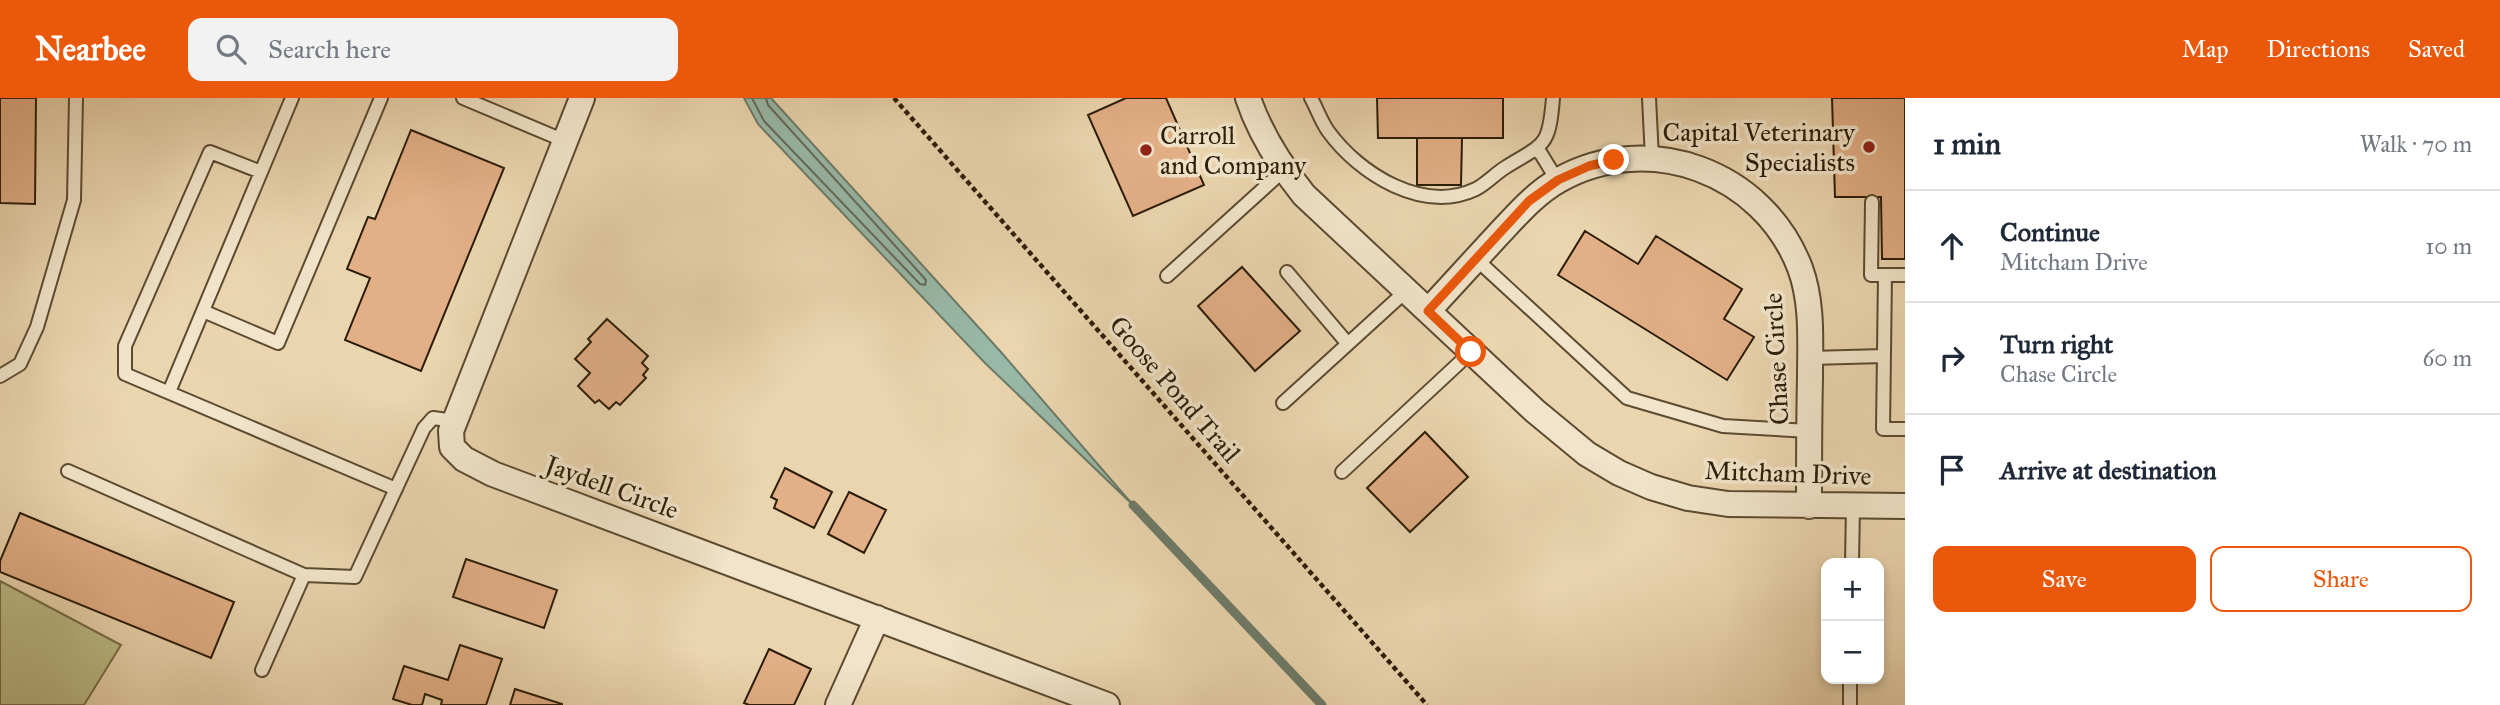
<!DOCTYPE html>
<html lang="en">
<head>
<meta charset="utf-8">
<style>
	:root { --surface:#fff; --page:#f2f2f3; --text:#1f2937; --muted:#747a83; --line:#e0e1e3; --accent:#ea580c }
	body { margin:0; font-family:"IM FELL Great Primer",serif; background:var(--page); color:var(--text) }
	.controls { position:absolute; right:21px; bottom:21px; display:grid; overflow:hidden; border-radius:14px; box-shadow:0 4px 10px #0003 }
	.controls button { width:63px; height:63px; display:grid; place-items:center; padding:0; border:0; border-bottom:2px solid var(--line); background:var(--surface); color:var(--text); font:35px sans-serif }
	.stop { position:absolute; width:21px; height:21px; margin:-16px; border:5px solid #ea580c; border-radius:50%; background:#fff }
	.stop.end { background:#ea580c; border-color:#fff; box-shadow:0 2px 7px #0008 }
	.list { margin:0; padding:0; list-style:none }
	h2 { display:flex; justify-content:space-between; align-items:center; height:91px; margin:0; padding:0 28px; font-size:30px }
	h2 small { font-size:23px; font-weight:400; color:var(--muted) }
	.list li { display:grid; grid-template-columns:46px 1fr auto; gap:21px; align-items:center; box-sizing:border-box; height:112px; padding:0 28px; border-top:2px solid var(--line) }
	.list b { display:block; font-size:26px; white-space:nowrap }
	.list p { margin:0; font-size:23px; white-space:nowrap; color:var(--muted) }
	.list em { font-size:23px; font-style:normal; color:var(--muted) }
	.actions { display:flex; gap:14px; padding:21px 28px }
	.actions a { flex:1; padding:16px 0; border:2px solid var(--accent); border-radius:14px; text-align:center; font-size:24px; color:var(--accent) }
	.actions .main { background:var(--accent); color:#fff }
	.icon { flex:none; width:38px; height:38px; fill:none; stroke:currentColor; stroke-width:2; stroke-linecap:round; stroke-linejoin:round }
	.map { position:relative; flex:none; width:1905px; height:607px; overflow:hidden }
	header { display:flex; align-items:center; gap:42px; box-sizing:border-box; height:98px; padding:0 35px; background:var(--accent); color:#fff }
	header strong { font-size:33px }
	nav { display:flex; gap:38px; margin-inline-start:auto; font-size:24px }
	.search { width:490px; height:63px; background:var(--page); display:flex; align-items:center; gap:18px; box-sizing:border-box; padding:0 24px; border-radius:14px; color:var(--muted); font-size:26px }
	main { display:flex }
	aside { flex:1; background:var(--surface) }
	.map>svg:first-child { display:block }
	.green { fill:#bcbc87; stroke:#746c47; stroke-width:2 }
	.water { fill:#98b9a9; stroke:#6d7b68; stroke-width:2 }
	.lines { fill:none; stroke-linecap:round; stroke-linejoin:round }
	.shore { stroke:#626b58; stroke-width:2 }
	.stream { stroke:#6d7b68; stroke-width:9 }
	.building { fill:#e2af86; stroke:#2c1d07; stroke-width:2 }
	.lane-casing { stroke:#5c4b31; stroke-width:16 }
	.street-casing { stroke:#5c4b31; stroke-width:28 }
	.path { stroke:#2c1d07; stroke-width:4.5; stroke-dasharray:5 3.5; stroke-linecap:butt }
	.lane { stroke:#f1e4ca; stroke-width:12 }
	.street { stroke:#f1e4ca; stroke-width:24 }
	.route { stroke:#ea580c; stroke-width:9 }
	.poi-dot { fill:#8f2418; stroke:#f1e4ca; stroke-width:2.5 }
	.labels { text-anchor:middle; stroke-width:7; stroke-linejoin:round; paint-order:stroke }
	.poi-label { font-size:26px; fill:#2c1d07; stroke:#f1e4ca; text-anchor:end }
	.street-label { font-size:26px; fill:#2c1d07; stroke:#f1e4ca }
</style>
</head>
<body>
<header>
<strong>Nearbee</strong>
<div class="search"><svg class="icon" aria-label="search" viewBox="0 0 24 24"><circle cx="10" cy="10" r="6"/><path d="M15 15l6 6"/></svg>Search here</div>
<nav><a>Map</a><a>Directions</a><a>Saved</a></nav>
</header>
<main>
<div class="map">
<svg width="1905" height="607" viewBox="0 0 1905 607">
	<rect width="100%" height="100%" fill="#ead5ae"/>
	<filter id="stains"><feTurbulence type="fractalNoise" baseFrequency=".00286" numOctaves="4"/><feColorMatrix values="0 0 0 0 .2 0 0 0 0 .09 0 0 0 0 .02 0 0 0 .5 -.17"/></filter>
	<radialGradient id="worn" r=".72"><stop offset=".6" stop-color="#630" stop-opacity="0"/><stop offset="1" stop-color="#630" stop-opacity=".3"/></radialGradient>
	<path class="green" d="M0,483L121,547L84,607H0Z"/>
	<path class="water" d="M744,0H771L1000,253L1133,407L985,265L758,26Z"/>
	<g class="lines">
		<path class="shore" d="M752,0L764,23L920,186L925,187L926,182L768,7L766,0"/>
		<path class="stream" d="M1133,407L1322,607"/>
	</g>
	<path class="building" d="M0,0H36L35,106L0,105Z
		M1126,0H1166L1204,87L1133,118L1088,17Z
		M1377,0H1503V40H1378Z
		M1832,0H1905V161H1882L1881,99H1835Z
		M411,32L504,70L421,273L345,242L370,180L347,171L368,119L375,121Z
		M1417,40H1462L1461,87H1417Z
		M1585,133L1638,166L1656,138L1742,191L1724,221L1754,239L1727,282L1558,177Z
		M1242,169L1300,233L1255,273L1198,208Z
		M607,221L648,258L642,265L648,271L643,277L646,280L620,307L616,304L609,311L599,302L595,305L578,288L590,275L575,261L591,244L588,241Z
		M1425,334L1468,379L1410,434L1367,390Z
		M785,370L832,394L814,430L774,410L777,402L771,399Z
		M849,394L886,412L864,455L828,436Z
		M20,415L234,504L211,560L0,474V463Z
		M466,461L557,492L544,530L453,499Z
		M460,547L502,561L486,607H441L442,602L425,596L422,607H412L393,601L404,568L448,582Z
		M769,551L811,571L794,607H749L744,605Z
		M515,591L562,606V607H510Z"/>
	<g class="lines">
		<g class="lane-casing">
			<path id="lane" d="M463,0L565,43
				M1311,0C1317,11 1321,23 1328,33C1359,76 1423,116 1476,91C1487,85 1496,75 1506,69C1545,45 1549,49 1553,0
				M1649,0L1652,60
				M1538,51L1557,82
				M261,74L210,54L125,248V276L396,391
				M1872,104L1871,177H1905
				M1476,161L1627,300L1723,328L1809,333
				M1287,174L1348,246
				M1885,177L1883,331H1905
				M1167,178L1284,72
				M203,213L278,245L381,0
				M1810,260L1884,258
				M0,278L20,266L37,229L74,102L76,0
				M169,294L292,0
				M1283,305L1406,193
				M68,373L304,477L355,479L424,330L433,320L455,323
				M1342,374L1471,254
				M1852,465L1853,408
				M262,572L304,477
				M1850,607V581"/>
		</g>
		<g class="street-casing">
			<path id="street" d="M582,0L451,333L452,349L464,361L493,376L1107,607
				M1248,0C1260,36 1280,67 1304,97L1535,313L1587,356L1619,375L1651,389L1688,400L1728,406L1905,408
				M1428,213C1451,188 1473,164 1496,139C1515,119 1534,96 1559,82C1648,32 1763,73 1800,170C1813,205 1810,244 1810,280C1809,323 1809,365 1809,408
				M838,607L877,520"/>
		</g>
		<path class="path" d="M894,0L1427,607"/>
		<use href="#lane" class="lane"/>
		<use href="#street" class="street"/>
	</g>
	<g class="lines">
		<path class="route" d="M1471,254L1428,213L1529,103L1558,82L1589,68L1614,62"/>
	</g>
	<g class="poi-dot">
		<circle cx="1869" cy="49" r="7"/>
		<circle cx="1146" cy="52" r="7"/>
	</g>
	<g class="labels">
		<g class="poi-label">
			<text x="1855" y="43">Capital Veterinary<tspan x="1855" dy="30">Specialists</tspan></text>
			<text x="1160" y="46" text-anchor="start">Carroll<tspan x="1160" dy="30">and Company</tspan></text>
		</g>
		<g class="street-label">
			<text transform="translate(1776 261) rotate(-93)" y="9">Chase Circle</text>
			<text transform="translate(1175 291) rotate(49)" y="9">Goose Pond Trail</text>
			<text transform="translate(1788 375) rotate(2)" y="9">Mitcham Drive</text>
			<text transform="translate(612 389) rotate(20)" y="9">Jaydell Circle</text>
		</g>
	</g>
	<rect width="100%" height="100%" filter="url(#stains)"/>
	<rect width="100%" height="100%" fill="url(#worn)"/>
</svg>
<div class="controls">
<button>+</button>
<button>−</button>
</div>
<div class="stop" style="left:1471px;top:254px"></div>
<div class="stop end" style="left:1614px;top:62px"></div>
</div>
<aside>
<h2>1 min<small>Walk · 70 m</small></h2>
<ul class="list">
<li><svg class="icon" aria-label="ahead" viewBox="0 0 24 24"><path d="M12 20V5M6 11l6-6 6 6"/></svg><div><b>Continue</b><p>Mitcham Drive</p></div><em>10 m</em></li>
<li><svg class="icon" aria-label="right" viewBox="0 0 24 24"><path d="M7 20v-9h11M14 6l5 5-5 5"/></svg><div><b>Turn right</b><p>Chase Circle</p></div><em>60 m</em></li>
<li><svg class="icon" aria-label="arrive" viewBox="0 0 24 24"><path d="M6 21V4h12l-3 4 3 4H6"/></svg><div><b>Arrive at destination</b></div></li>
</ul>
<div class="actions"><a class="main">Save</a><a>Share</a></div>
</aside>
</main>
</body>
</html>
